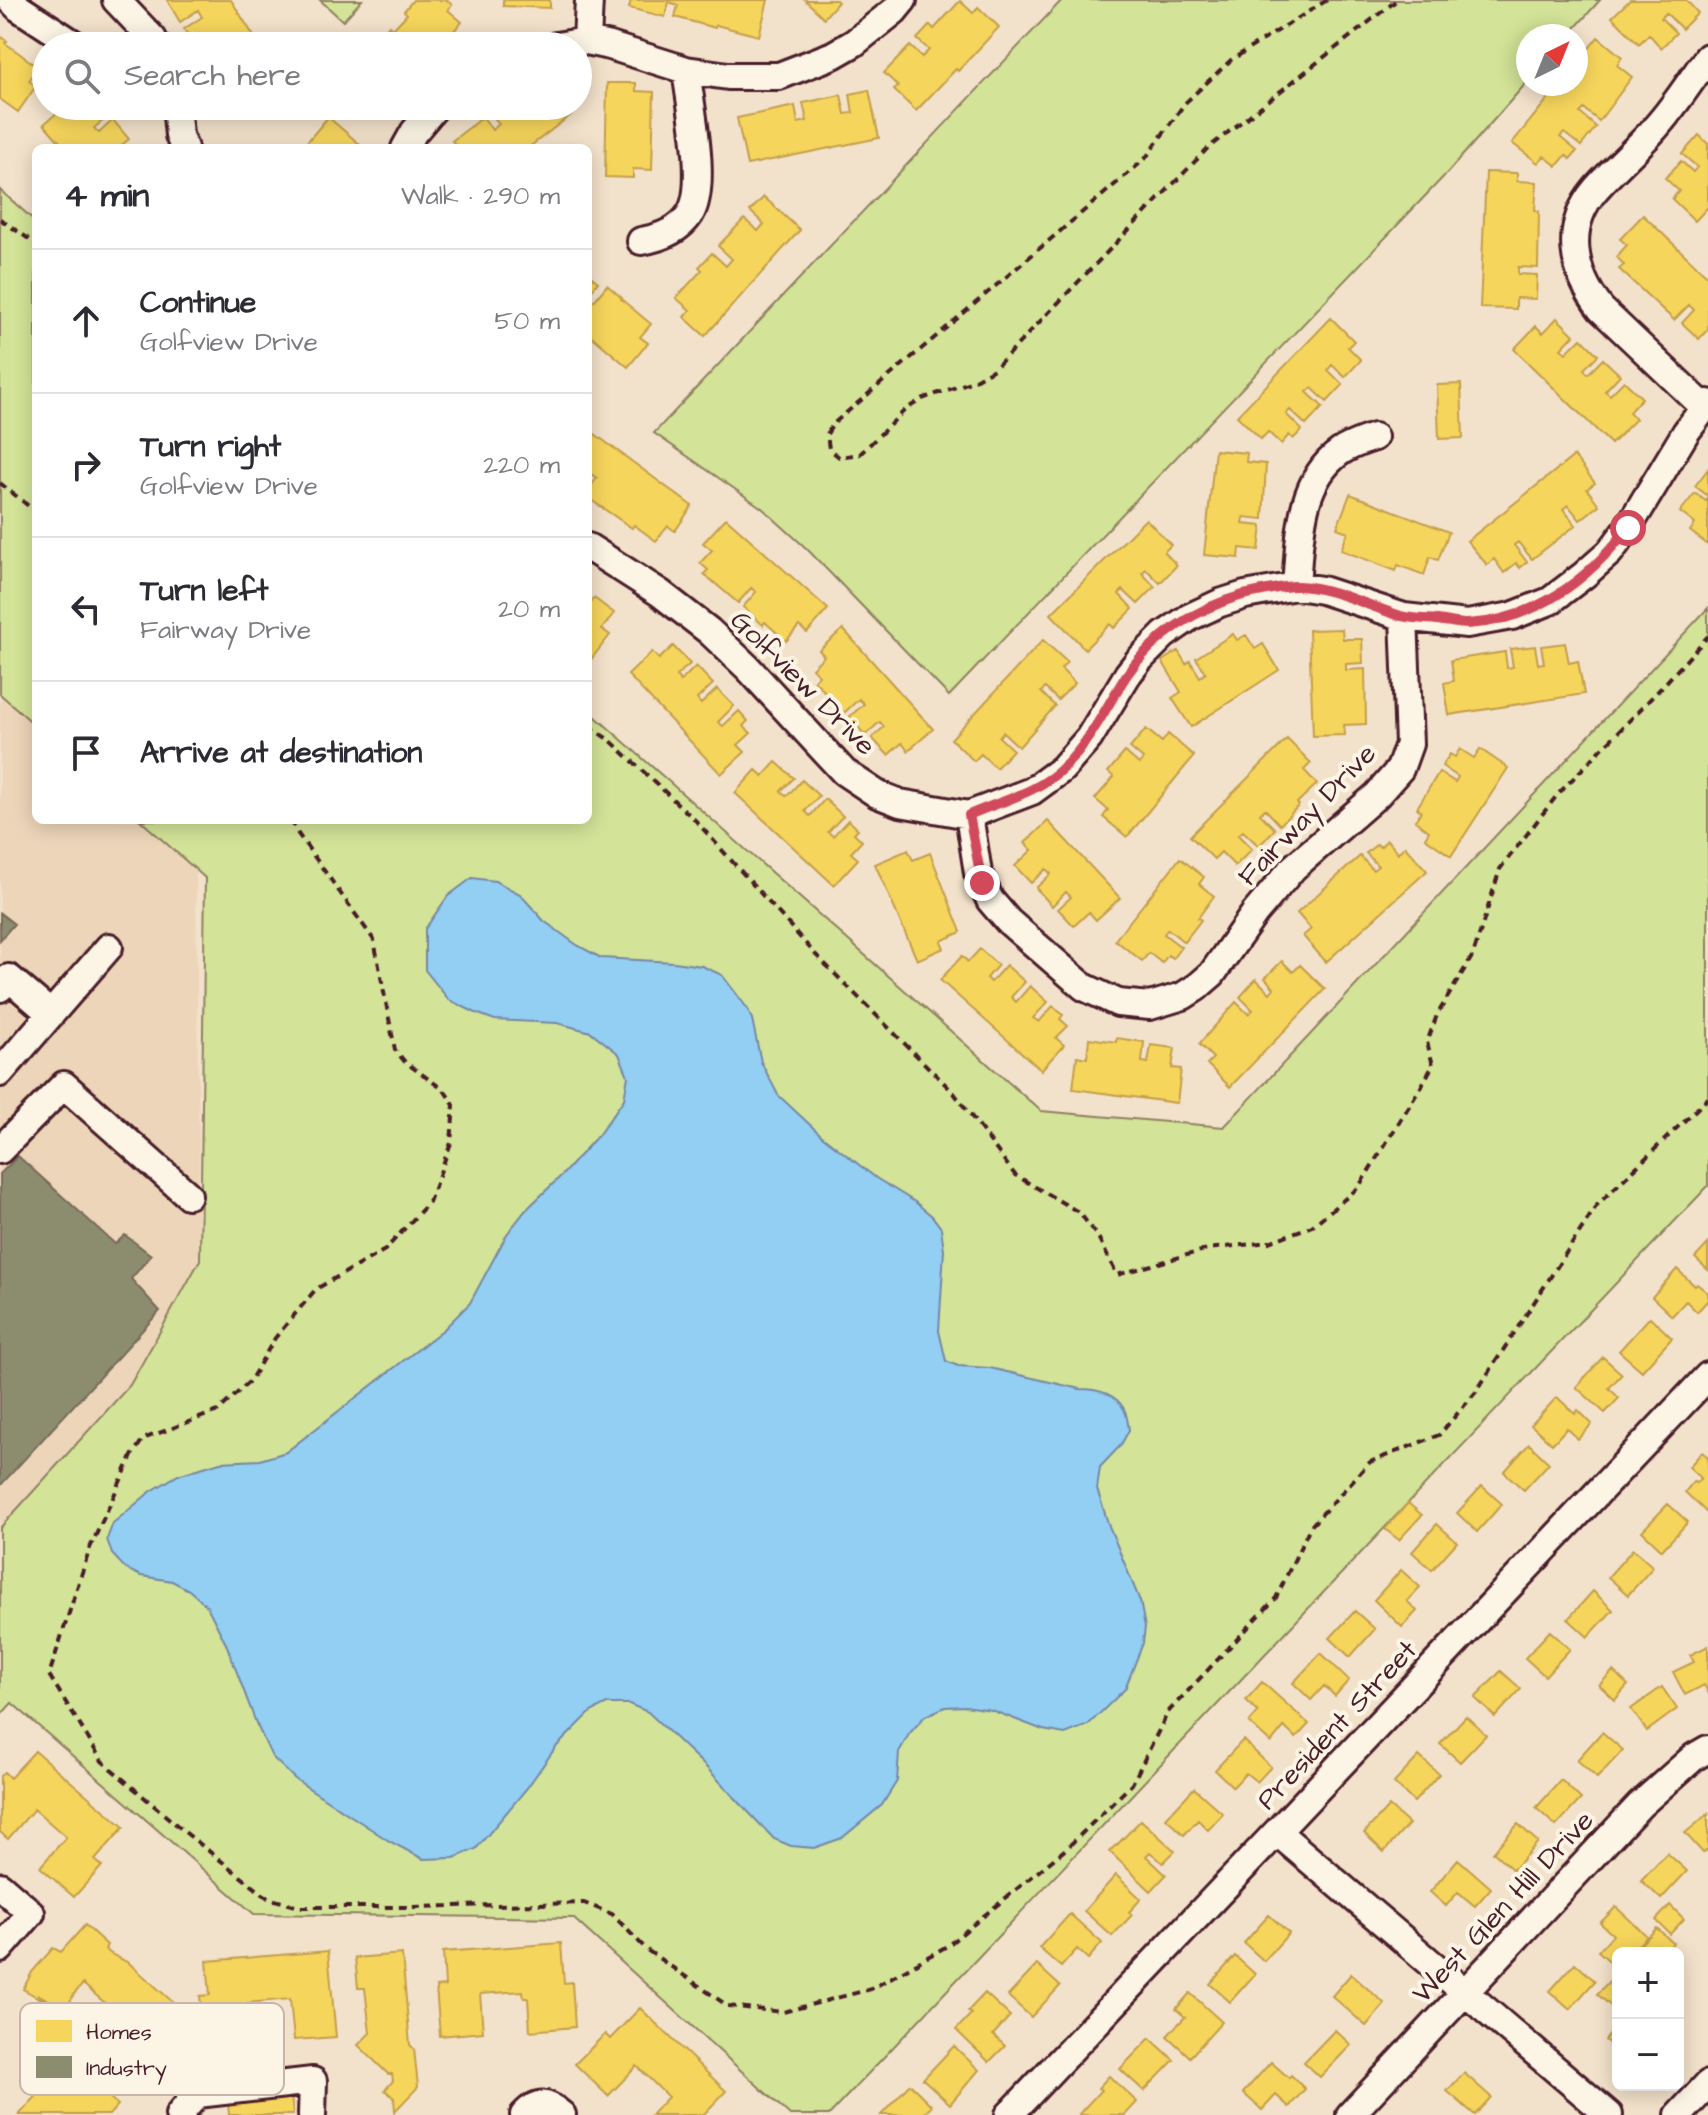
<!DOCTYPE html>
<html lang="en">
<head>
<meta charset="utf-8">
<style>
	:root { --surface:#fff; --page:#f2f2f3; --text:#2b2b33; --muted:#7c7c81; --line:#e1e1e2 }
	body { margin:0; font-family:"Architects Daughter",sans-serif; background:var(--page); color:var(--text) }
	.controls { position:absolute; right:24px; bottom:24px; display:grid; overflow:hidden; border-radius:12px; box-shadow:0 4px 20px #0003 }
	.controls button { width:72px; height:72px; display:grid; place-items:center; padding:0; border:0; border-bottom:2px solid var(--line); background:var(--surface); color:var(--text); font:40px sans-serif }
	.compass { position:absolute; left:1516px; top:24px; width:72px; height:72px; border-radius:50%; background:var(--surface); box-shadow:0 4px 20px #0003; rotate:43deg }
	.stop { position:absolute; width:24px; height:24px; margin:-18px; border:6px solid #d1495b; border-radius:50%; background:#fff }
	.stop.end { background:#d1495b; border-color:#fff; box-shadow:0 2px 8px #0008 }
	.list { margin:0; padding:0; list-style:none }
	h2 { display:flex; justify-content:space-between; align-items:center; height:104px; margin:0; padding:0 32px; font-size:34px }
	h2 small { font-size:26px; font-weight:400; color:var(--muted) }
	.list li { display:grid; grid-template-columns:52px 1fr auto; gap:24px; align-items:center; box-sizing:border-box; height:144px; padding:0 32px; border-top:2px solid var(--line) }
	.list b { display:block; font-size:30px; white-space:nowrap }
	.list p { margin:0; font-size:26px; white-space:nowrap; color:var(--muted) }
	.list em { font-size:26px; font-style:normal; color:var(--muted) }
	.icon { flex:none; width:44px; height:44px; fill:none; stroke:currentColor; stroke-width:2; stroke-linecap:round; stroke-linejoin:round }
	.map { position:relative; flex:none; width:1708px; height:2115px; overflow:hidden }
	.search { position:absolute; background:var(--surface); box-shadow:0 4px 20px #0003; left:32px; top:32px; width:560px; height:88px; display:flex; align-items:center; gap:20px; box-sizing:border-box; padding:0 28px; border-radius:44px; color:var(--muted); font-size:30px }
	.panel { position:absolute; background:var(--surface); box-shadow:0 4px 20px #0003; left:32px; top:144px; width:560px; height:680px; border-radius:12px }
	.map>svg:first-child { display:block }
	.built { fill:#edd5b9 }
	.green { fill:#d3e397; stroke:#8e8161; stroke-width:2 }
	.water { fill:#93cef3; stroke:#7688a3; stroke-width:2 }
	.homes { fill:#f6d55c; stroke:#c29e4d; stroke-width:2 }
	.industry { fill:#8c8c6e; stroke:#786b5a; stroke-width:2 }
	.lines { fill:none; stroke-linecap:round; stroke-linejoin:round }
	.minor-casing { stroke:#4a1f2b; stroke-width:32 }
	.path { stroke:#4a1f2b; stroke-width:4; stroke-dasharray:8 6; stroke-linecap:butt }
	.minor { stroke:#fcf5e5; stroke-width:26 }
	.route { stroke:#d1495b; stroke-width:10 }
	.labels { text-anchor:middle; stroke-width:8; stroke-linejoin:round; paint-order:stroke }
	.street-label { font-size:28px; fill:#4a1f2b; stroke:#fcf5e5 }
	.key { fill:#fcf5e5; stroke:#c7b5ad; stroke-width:2 }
	.key-label { font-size:22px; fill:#4a1f2b }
</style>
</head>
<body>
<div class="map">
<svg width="1708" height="2115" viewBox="0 0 1708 2115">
	<rect width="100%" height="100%" fill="#f3e2cb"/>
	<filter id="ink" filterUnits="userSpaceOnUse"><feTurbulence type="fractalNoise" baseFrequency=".0125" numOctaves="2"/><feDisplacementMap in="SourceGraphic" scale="16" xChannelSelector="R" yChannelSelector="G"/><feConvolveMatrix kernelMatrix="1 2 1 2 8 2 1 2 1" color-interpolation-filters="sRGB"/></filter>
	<g filter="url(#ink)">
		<path class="built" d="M0,694L36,726V820H140L196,870L200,1260L130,1385L0,1528Z"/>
		<path class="green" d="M320,0H362L343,21Z
			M1062,0H1600L1568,36H1528V81L1448,172L949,696L807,549L762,508L654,433Z
			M0,190L36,222V726L0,694Z
			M1708,608V1186L829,2115H790L573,1918L254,1914L12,1703L0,1716V1528L130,1385L200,1260L205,878L140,820H588V710L1041,1111L1224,1127Z"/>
		<path class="water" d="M472,878L495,881L520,894L544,921L577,945L601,958L674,962L702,966L722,975L747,1008L752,1019L761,1062L778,1095L822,1136L876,1178L915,1202L932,1216L941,1228L944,1250L939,1331L946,1361L958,1366L990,1368L1080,1389C1097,1389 1115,1393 1124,1409C1127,1414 1128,1424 1129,1430L1121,1445L1100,1467L1097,1489L1109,1526L1140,1601L1145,1627L1143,1643L1125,1689L1088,1725L1065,1734L1043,1730L991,1710L965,1706L945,1707L925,1716L909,1734L899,1752L897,1781L882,1805L842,1838L814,1848L791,1846L774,1839L705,1766L648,1712L629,1704H607L591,1712L556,1747L527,1788L476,1849L454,1858L423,1859L389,1841L295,1779L272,1757L256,1723L227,1646L207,1606L189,1590L172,1581L141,1576L126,1569L112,1554L107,1539L113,1523L150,1492L178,1475L220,1462L260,1460L286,1452L444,1329L470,1303L507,1234L525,1211L563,1174L599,1134L624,1099L628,1076L619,1054L591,1032L557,1023L495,1020L476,1013L449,1000L425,970V929L448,896Z"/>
		<path class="homes" d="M167,0H231L260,46H194L184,29L202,17L198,10L180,22Z
			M413,0H447L452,5L448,10L462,22L440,46H433L422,36L416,43L419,46H371L389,25L393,29L407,14L404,11Z
			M503,0H550V8L503,6Z
			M631,0H768L759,36L716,25L715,28L675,17L678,5L669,2L665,17L629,8Z
			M805,0H836L838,2L824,18Z
			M1630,0H1686L1698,13L1682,29L1666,13L1661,18L1676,33L1661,48L1649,34L1639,44L1612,17Z
			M960,1L973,13L978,7L999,27L958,71L956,69L916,111L894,90L898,86L884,73L910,46L922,57L929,50L917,39L930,25L934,29Z
			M0,36L7,41L5,43L38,67L29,81L36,86L18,112L0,99Z
			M1598,37L1622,57L1617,65L1632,77L1599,121L1584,109L1580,113L1596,127L1581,146L1564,133L1560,137L1577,151L1570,159L1566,155L1557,166L1544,156L1538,163L1512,143L1560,84H1576V64Z
			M607,83H636V91L654,92L652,170L633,169V178L605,177Z
			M869,90L879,138L747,165L737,118L795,106L798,123L807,121L803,103L841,95L845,114L853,113L850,94Z
			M65,106H76L78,109L82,106H101L109,116L94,128L99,133L113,120L129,139L118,148H65L44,124Z
			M501,106H566L572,114L528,148H458L452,141L483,117L492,130L499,124L491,114Z
			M328,117L363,147L362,148H302Z
			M1699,135L1708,144V207L1695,221L1672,199L1679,191L1665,178L1681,161L1693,172L1697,167L1682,154Z
			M1486,172L1517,173V181L1537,182L1535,210L1539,211L1538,268L1518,267V274L1537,275L1536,299L1516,298V309L1480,308Z
			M764,197L800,230L705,336L684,317L690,310L676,298L702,270L699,267L712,253L726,266L732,259L718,246L744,219L758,231L764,224L750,211Z
			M1643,215L1708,277V329L1699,339L1682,323L1694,310L1689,305L1674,320L1619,269L1624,265L1616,257L1627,245L1620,239Z
			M588,274L598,282L588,295Z
			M607,285L622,298L621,299L651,324L640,337L648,343L628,367L588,333V296L594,301Z
			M1331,318L1354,341L1348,347L1361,360L1345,377L1332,365L1328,370L1343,385L1327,402L1312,388L1307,392L1323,407L1306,425L1290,410L1286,414L1302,430L1293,439L1289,435L1281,444L1268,432L1261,439L1237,416Z
			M1557,318L1574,335L1561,349L1566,353L1581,338L1598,355L1584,369L1588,374L1603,359L1620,375L1605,391L1610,395L1624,381L1642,398L1629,412L1636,419L1611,444L1514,349L1536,326L1543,333Z
			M1461,384L1463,438L1439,439L1437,385Z
			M588,429L692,506L675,531L668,526L656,541L634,525L632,528L588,498V490L597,478L591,474L588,478Z
			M1215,450L1247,453L1246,462L1266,464L1263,519L1244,517L1243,524L1262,526L1259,550L1240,548L1239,558L1204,555Z
			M1574,456L1595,483L1587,489L1599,505L1580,520L1568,505L1563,509L1576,525L1532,559L1518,542L1514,545L1527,562L1520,568L1516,563L1504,573L1494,559L1487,565L1467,541Z
			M1708,469V496L1695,486Z
			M1695,493L1706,501L1708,498V545L1690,531L1695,524L1680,512Z
			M1350,494L1449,532L1438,560L1430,557L1424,575L1398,565L1396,571L1341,550L1348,532L1337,528Z
			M726,518L828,609L807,633L799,626L786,641L765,622L763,625L743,607L756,592L751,588L738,603L704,574L708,570L700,563L712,550L703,543Z
			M1146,519L1171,545L1164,552L1177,565L1160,583L1146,569L1142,573L1155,587L1138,604L1123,590L1119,594L1133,609L1114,628L1110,624L1085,649L1051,614Z
			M594,598L614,613L602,629L610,635L589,662L588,606Z
			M843,629L933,729L908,751L902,743L888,755L872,738L884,727L880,722L865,735L849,717L864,704L859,699L844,713L814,680L819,675L812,668L824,656L819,650Z
			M1342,629L1343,639H1362L1363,663L1346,664V670L1365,669L1366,724L1344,725L1345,735L1313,736L1309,630Z
			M1233,634L1237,640L1246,635L1255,649L1263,644L1279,670L1191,727L1172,698L1181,692L1162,661L1178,651L1186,664L1190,661L1200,677L1206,673L1196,658Z
			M1043,640L1067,662L1061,669L1075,683L1058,700L1045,688L1041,692L1055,706L1019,747L1003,732L999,737L1013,750L996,768L981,754L974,761L951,739Z
			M1565,643L1569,663L1578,661L1584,694L1449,715L1444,683L1454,681L1451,660L1505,652L1507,668L1513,667L1510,649L1535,646L1538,664L1544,663L1541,646Z
			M673,646L690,664L676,676L681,681L696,666L713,684L697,699L701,704L717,689L734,706L718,722L723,726L739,711L748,721L743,726L751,733L738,745L745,752L721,774L628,675L652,652L659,659Z
			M1146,729L1162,742L1168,734L1194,756L1127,837L1103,817L1108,810L1095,799L1114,777L1108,772L1125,752L1139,764L1143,759L1130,748Z
			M1287,739L1311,763L1304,770L1317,784L1297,803L1299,805L1280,825L1265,809L1260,814L1275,829L1259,846L1243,831L1238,835L1252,849L1235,866L1221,852L1214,859L1190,836Z
			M1460,749L1474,758L1480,749L1508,768L1451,856L1425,838L1429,831L1415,821L1421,811L1417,808L1439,772L1455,782L1458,777L1442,766L1450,754L1455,757Z
			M776,762L794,778L781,791L787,796L802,780L819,796L805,811L810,816L825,799L843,816L828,832L833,836L848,820L858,829L854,833L862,841L851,853L858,859L834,885L735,793L756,770L763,776Z
			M1048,821L1120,898L1096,920L1089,912L1074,926L1058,909L1071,897L1066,892L1052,906L1036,888L1051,874L1046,869L1031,883L1015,866L1032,850L1025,843Z
			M1387,840L1398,853L1405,846L1427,871L1326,962L1303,936L1311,929L1297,913L1360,856L1373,870L1378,866L1366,853L1377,844L1380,847Z
			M908,850L913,860L930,853L961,932L941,941L944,948L917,960L875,864Z
			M1180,858L1204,877L1199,884L1214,896L1198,918L1201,920L1184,942L1168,929L1164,934L1181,947L1173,958L1168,955L1162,963L1149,953L1142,961L1115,940Z
			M980,949L998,965L987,978L991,982L1006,965L1025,982L1011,997L1016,1002L1030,986L1048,1002L1033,1018L1039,1022L1053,1006L1063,1015L1060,1019L1068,1026L1056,1038L1064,1045L1041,1070L940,980L962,956L968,962Z
			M1282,961L1293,972L1300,965L1325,989L1230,1087L1207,1064L1213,1058L1199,1044L1236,1002L1248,1014L1253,1010L1240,997L1256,979L1270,993L1274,988L1265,978Z
			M1089,1038L1116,1042L1117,1038L1144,1042L1142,1062L1148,1063L1151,1045L1175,1048L1172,1068L1181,1069L1177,1103L1073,1089L1077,1056L1087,1058Z
			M1708,1244V1270L1695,1258Z
			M1677,1269L1695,1286L1697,1284L1708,1293V1300L1697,1312L1686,1301L1672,1316L1652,1297Z
			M1650,1317L1672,1338L1642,1371L1619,1351Z
			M1603,1357L1622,1374L1609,1388L1619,1398L1605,1413L1576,1387Z
			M1557,1397L1575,1414L1578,1410L1592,1424L1578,1439L1567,1428L1552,1444L1531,1425Z
			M1529,1444L1549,1463L1524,1490L1504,1472Z
			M1702,1452L1708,1457V1510L1706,1512L1685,1492L1694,1481L1696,1483L1701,1478L1689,1467Z
			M1482,1486L1502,1504L1477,1532L1457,1513Z
			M1408,1503L1422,1515L1399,1540L1385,1529Z
			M1668,1504L1688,1522L1662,1550L1642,1531Z
			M1437,1524L1457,1542L1432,1570L1412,1552Z
			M1633,1549L1653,1567L1628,1595L1608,1577Z
			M1401,1570L1420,1587L1407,1601L1417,1611L1402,1627L1374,1600Z
			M1593,1591L1613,1610L1588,1637L1568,1619Z
			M1355,1611L1375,1629L1350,1657L1330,1638Z
			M1550,1631L1570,1649L1545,1676L1525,1658Z
			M1708,1646V1692L1704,1685L1685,1695L1673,1672L1694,1662L1690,1655Z
			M1321,1653L1349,1680L1335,1696L1324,1686L1311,1700L1293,1683Z
			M1501,1671L1521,1689L1495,1717L1475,1698Z
			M1613,1671L1628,1685L1615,1700L1599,1685Z
			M1262,1682L1309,1724L1296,1738L1284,1727L1271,1743L1249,1723L1258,1712L1246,1700Z
			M1662,1687L1677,1709L1647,1731L1631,1709Z
			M1466,1716L1486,1735L1460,1762L1440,1744Z
			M1602,1732L1623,1750L1597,1778L1577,1760Z
			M1243,1740L1271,1767L1257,1782L1246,1773L1233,1787L1215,1770Z
			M35,1751L124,1827L95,1860L102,1866L74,1897L40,1867L66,1837L34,1809L8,1839L0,1832V1776L4,1772L10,1778Z
			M1419,1756L1439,1774L1414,1802L1394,1783Z
			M1561,1780L1581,1799L1556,1826L1536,1808Z
			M1194,1788L1223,1814L1208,1830L1198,1820L1184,1835L1166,1818Z
			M1389,1806L1409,1824L1384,1852L1364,1833Z
			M1708,1814V1849L1703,1853L1685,1833Z
			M1141,1820L1175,1851L1163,1863L1150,1852L1146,1856L1166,1875L1151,1891L1110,1852Z
			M1518,1824L1538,1842L1513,1870L1493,1852Z
			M1667,1853L1687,1871L1661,1899L1641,1880Z
			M1458,1859L1491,1888L1475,1906L1458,1892L1446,1906L1430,1892Z
			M1116,1875L1141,1899L1129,1912L1132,1915L1112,1936L1084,1911Z
			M1670,1905L1684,1919L1670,1934L1656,1920Z
			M1616,1907L1647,1936L1631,1953H1618L1617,1968L1598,1951L1613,1935L1600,1923Z
			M1070,1914L1102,1943L1088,1959L1077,1949L1061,1967L1039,1948Z
			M1269,1915L1289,1933L1264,1961L1244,1943Z
			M85,1925L107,1945L105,1949L111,1954L129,1963L174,2003L155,2025L148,2039L152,2042L122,2075L105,2059L107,2056L95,2045L101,2038L96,2034L114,2011L83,1984L74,1994L66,2009L37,1994L46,2002L23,1989L32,1972L53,1948L61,1952Z
			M1657,1928L1673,1943L1663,1953H1651L1641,1944Z
			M561,1943L564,1983L572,1982L575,2027L530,2031L528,1998H524L523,1991L480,1994L483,2032L440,2036L436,1987L445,1986L443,1952Z
			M328,1951L336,2037L294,2040L290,1999L247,2003L250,2040L204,2044L200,1996L210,1995L207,1961Z
			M402,1954L410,2045L414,2049L418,2087L395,2111L394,2098L385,2090L393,2081L392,2074H388L358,2045L370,2033L365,1988H358L355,1958Z
			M1235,1956L1255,1974L1230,2002L1210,1984Z
			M1575,1963L1595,1981L1570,2009L1550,1991Z
			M1037,1965L1060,1986L1031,2017L1008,1996Z
			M1351,1974L1385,2004L1366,2026L1332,1996Z
			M1612,1978L1618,1983V2003L1613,2008L1597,1994Z
			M985,1993L1010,2016L993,2035L1005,2046L989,2062L956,2030L971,2014L968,2011Z
			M1190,1993L1222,2022L1190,2057L1167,2036L1185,2017L1176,2009Z
			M640,2008L726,2091L703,2115H651L668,2097L637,2066L608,2096L575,2064L605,2034L610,2039Z
			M1335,2030L1351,2045L1320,2077L1304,2062Z
			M1612,2032L1618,2037V2044L1615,2048L1605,2040Z
			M1150,2038L1174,2060L1144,2091L1120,2069Z
			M954,2046L979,2070L950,2104L923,2079Z
			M1271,2062L1289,2078L1291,2075L1305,2089L1289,2107L1276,2095L1262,2110L1243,2093Z
			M61,2065L93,2094L99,2088L118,2105L109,2115H19L42,2090L39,2088Z
			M1464,2073L1491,2097L1475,2115L1447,2091Z
			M1109,2076L1137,2102L1125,2115H1080L1079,2114L1101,2090L1098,2088Z
			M910,2084L932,2106L923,2115H881Z
			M291,2095L293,2115H229L228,2101Z"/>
		<path class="industry" d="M0,913L14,924L0,940Z
			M18,1156L115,1244L125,1235L151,1255L131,1279L160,1311L0,1486V1174Z"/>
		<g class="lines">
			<g class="minor-casing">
				<path id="minor" d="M11,0L19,8L77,46
					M116,0L153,39L156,46
					M587,41L589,0
					M556,46L587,41L610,46L686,70L728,76H779L833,55L854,43L894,11L903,0
					M176,106L179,135L184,148
					M405,148L414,132L436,106
					M641,241C659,238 679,231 690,214C708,186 690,104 686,70
					M1703,406L1601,309C1573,273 1563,228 1595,190C1614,168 1637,149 1656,127C1675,106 1691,80 1708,57
					M588,547L660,593L709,631L748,668L844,772L877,794L900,803L969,815L1032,791L1062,769L1089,738L1128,674L1139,660L1164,635L1190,617L1220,603L1245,595L1296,586L1322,590L1404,617L1467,624L1512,616L1550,601L1584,575L1610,552L1628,528L1686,432L1708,403
					M1296,586C1300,540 1298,482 1340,452C1350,445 1363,441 1374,437
					M969,815L978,873L990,900L1008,921L1084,987L1118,1003L1150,1006L1183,996L1197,987L1212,974L1255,913L1293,868L1377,795L1400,769L1409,744L1404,617
					M0,988L9,978L51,1014
					M0,1073L109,947
					M0,1150L64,1085L188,1195
					M1277,1832L1609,2115
					M0,1886L31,1913L0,1949
					M179,2115L197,2094L313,2081L312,2115
					M524,2115C538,2100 547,2102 562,2115
					M1009,2115L1708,1376
					M1350,2115L1640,1805L1694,1757L1708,1749
					M1679,2115L1708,2084"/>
			</g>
			<path class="path" d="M1327,0L1231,60L1185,103L1145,159L833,424L827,434L829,449L839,457L860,454L905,410L922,399L973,381L994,369L1208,148L1397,0
				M0,219L36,244
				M0,483L36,512
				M588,726L611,741L696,821L816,955L954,1093L1015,1175L1080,1213L1099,1239L1117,1275L1208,1249L1269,1242L1312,1226L1358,1188L1421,1087L1433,1065L1427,1042L1437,1015L1473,955L1500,869L1558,794L1660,689L1708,636
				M291,820L298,834L374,940L395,1050L405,1062L444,1090L454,1105L451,1143L429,1202L385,1250L316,1289L275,1338L250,1381L218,1411L143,1439L132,1456L90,1548L49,1675L102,1761L186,1833L268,1898L299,1907H411L584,1903L612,1914L647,1950L728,2006L783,2012L871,1989L947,1946L1067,1848L1132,1784L1168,1712L1276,1598L1310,1527L1370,1462L1439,1435L1476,1392L1597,1205L1708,1098"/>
			<use href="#minor" class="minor"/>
		</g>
	</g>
	<g class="lines" filter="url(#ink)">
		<path class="route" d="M982,883L969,815C1003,800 1038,793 1065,766C1091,740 1106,707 1126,676C1153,636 1197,608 1243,595C1258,592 1282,586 1297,586C1328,586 1371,607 1401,616C1413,619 1426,619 1437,620C1447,621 1458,624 1467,624C1535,621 1589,579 1628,528"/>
	</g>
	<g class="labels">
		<g class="street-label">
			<text transform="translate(804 682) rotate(45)" y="10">Golfview Drive</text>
			<text transform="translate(1306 814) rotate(-46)" y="10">Fairway Drive</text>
			<text transform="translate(1336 1724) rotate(-47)" y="10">President Street</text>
			<text transform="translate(1502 1906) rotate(-47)" y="10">West Glen Hill Drive</text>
		</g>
	</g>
	<rect x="20" y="2003" width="264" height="92" rx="12" class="key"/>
	<rect x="36" y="2020" width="36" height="22" fill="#f6d55c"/>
	<rect x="36" y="2056" width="36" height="22" fill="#8c8c6e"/>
	<g class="key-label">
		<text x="86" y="2039">Homes</text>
		<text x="86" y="2075">Industry</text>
	</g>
</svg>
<div class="controls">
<button>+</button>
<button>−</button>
</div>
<svg class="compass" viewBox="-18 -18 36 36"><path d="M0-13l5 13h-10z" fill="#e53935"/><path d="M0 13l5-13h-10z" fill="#7c7c81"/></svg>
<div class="stop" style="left:1628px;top:528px"></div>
<div class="stop end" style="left:982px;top:883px"></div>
<div class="search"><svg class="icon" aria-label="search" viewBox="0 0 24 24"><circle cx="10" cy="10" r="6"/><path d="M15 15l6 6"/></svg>Search here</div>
<section class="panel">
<h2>4 min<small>Walk · 290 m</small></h2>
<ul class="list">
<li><svg class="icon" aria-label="ahead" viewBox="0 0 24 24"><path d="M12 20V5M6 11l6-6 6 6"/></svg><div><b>Continue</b><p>Golfview Drive</p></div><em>50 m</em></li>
<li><svg class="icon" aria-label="right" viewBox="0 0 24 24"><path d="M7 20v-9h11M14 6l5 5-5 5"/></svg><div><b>Turn right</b><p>Golfview Drive</p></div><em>220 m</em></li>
<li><svg class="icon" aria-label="left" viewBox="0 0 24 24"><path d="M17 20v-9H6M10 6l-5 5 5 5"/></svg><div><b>Turn left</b><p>Fairway Drive</p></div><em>20 m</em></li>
<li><svg class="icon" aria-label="arrive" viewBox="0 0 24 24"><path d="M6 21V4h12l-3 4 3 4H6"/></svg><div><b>Arrive at destination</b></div></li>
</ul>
</section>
</div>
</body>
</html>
